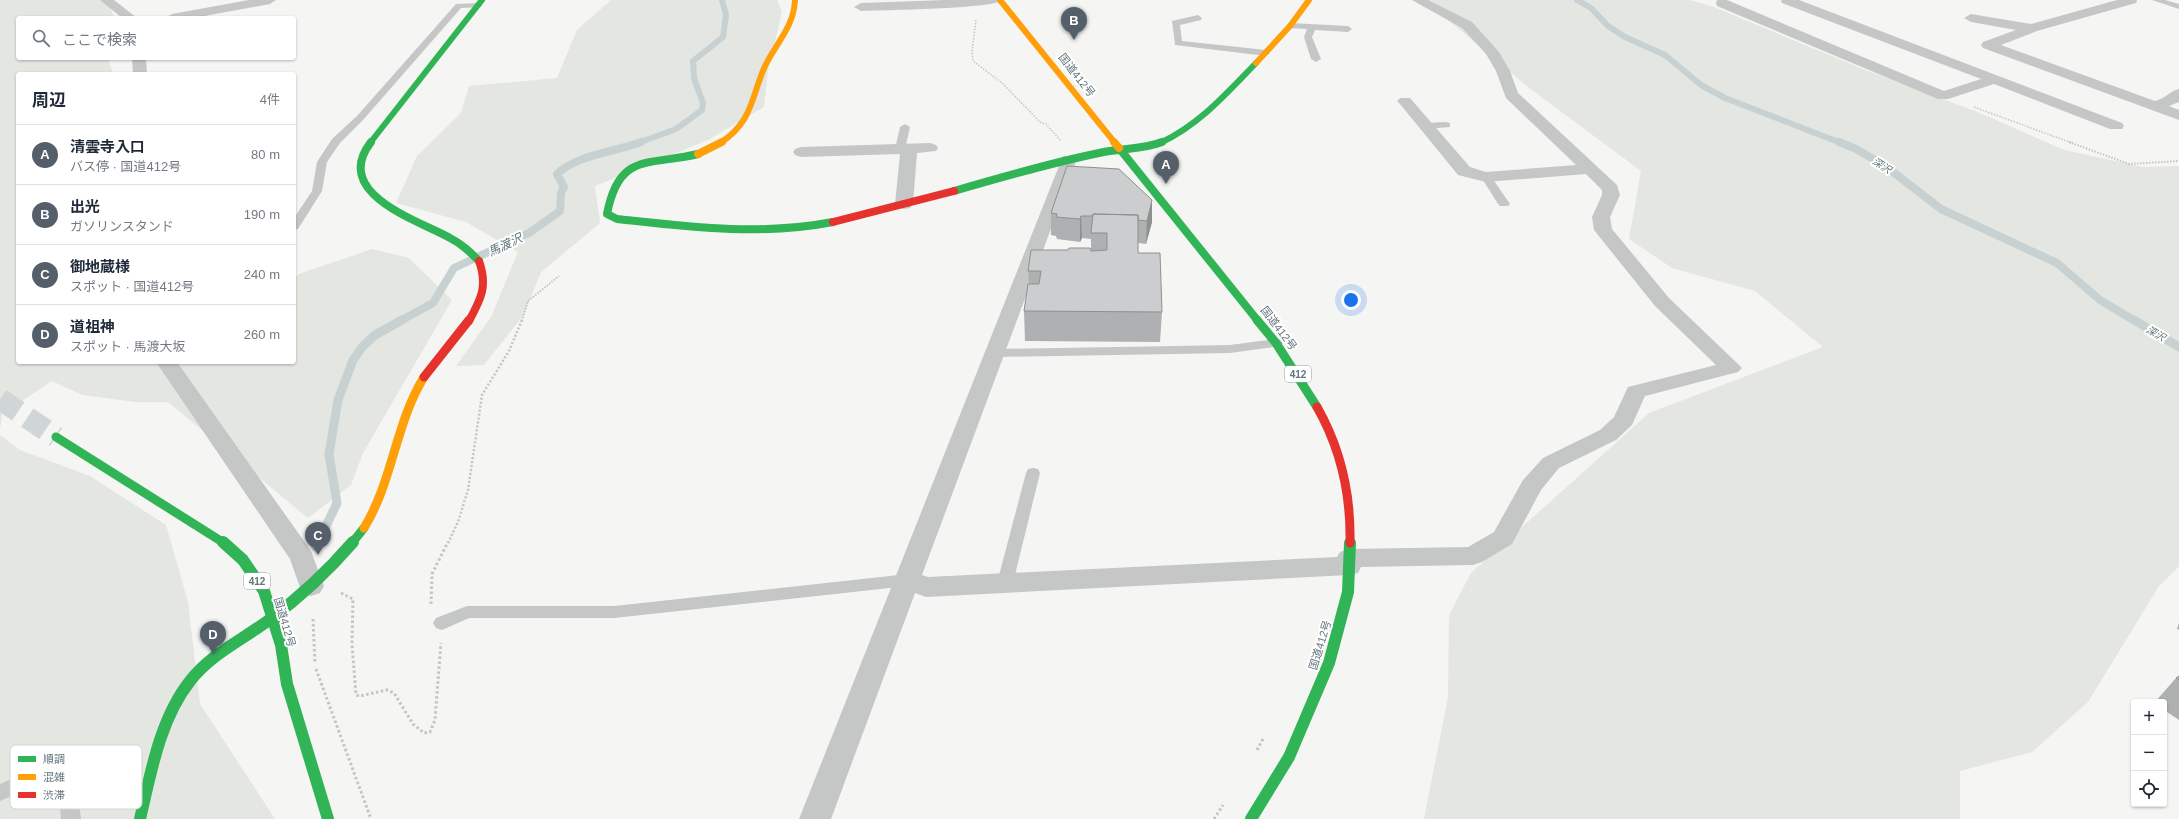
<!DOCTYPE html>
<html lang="ja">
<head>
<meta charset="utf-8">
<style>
	:root { --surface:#fff; --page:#f2f2f3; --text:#1f2937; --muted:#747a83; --line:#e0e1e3; --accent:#555f69 }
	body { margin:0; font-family:Arial,"Noto Sans JP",sans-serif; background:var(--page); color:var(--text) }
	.controls { position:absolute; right:12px; bottom:12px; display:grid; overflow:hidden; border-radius:4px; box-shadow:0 1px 3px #0004 }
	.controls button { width:36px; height:36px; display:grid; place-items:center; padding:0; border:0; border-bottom:1px solid var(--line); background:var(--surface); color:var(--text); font:20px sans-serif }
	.you { position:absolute; left:1351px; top:300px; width:14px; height:14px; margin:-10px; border:3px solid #fff; border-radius:50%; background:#1a73e8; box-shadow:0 0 0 6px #1a73e833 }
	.badge { display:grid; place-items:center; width:26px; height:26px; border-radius:50%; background:var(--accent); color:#fff; font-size:13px; font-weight:700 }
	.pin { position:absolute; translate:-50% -33px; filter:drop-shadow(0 1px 2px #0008) }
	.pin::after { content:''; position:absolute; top:21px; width:14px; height:12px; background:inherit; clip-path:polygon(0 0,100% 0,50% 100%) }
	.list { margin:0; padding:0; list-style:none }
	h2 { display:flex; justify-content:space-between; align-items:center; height:52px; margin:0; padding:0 16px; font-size:17px }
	h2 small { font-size:13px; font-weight:400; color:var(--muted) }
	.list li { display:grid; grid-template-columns:26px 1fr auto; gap:12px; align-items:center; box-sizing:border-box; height:60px; padding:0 16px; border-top:1px solid var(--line) }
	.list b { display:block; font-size:15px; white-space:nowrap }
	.list p { margin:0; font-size:13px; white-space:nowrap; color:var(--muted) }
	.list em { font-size:13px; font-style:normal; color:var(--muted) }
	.icon { flex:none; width:22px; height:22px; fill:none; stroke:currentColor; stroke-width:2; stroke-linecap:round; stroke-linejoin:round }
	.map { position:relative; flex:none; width:2179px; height:819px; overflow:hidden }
	.search { position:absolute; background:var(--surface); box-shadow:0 1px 3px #0004; left:16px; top:16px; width:280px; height:44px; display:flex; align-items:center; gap:10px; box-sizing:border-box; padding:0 14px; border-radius:4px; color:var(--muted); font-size:15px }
	.panel { position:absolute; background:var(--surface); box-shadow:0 1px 3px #0004; left:16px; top:72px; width:280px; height:292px; border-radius:4px }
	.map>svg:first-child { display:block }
	.green { fill:#e4e6e1 }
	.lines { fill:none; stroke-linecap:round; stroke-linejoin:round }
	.stream-far3 { stroke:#c7d1d2; stroke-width:6 }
	.stream-far2 { stroke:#c7d1d2; stroke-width:8 }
	.stream-far1 { stroke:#c7d1d2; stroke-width:9 }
	.stream { stroke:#c7d1d2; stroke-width:12 }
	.highway-tunnel { stroke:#d0d5d6; stroke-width:22; stroke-dasharray:22 11; stroke-linecap:butt }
	.path-far3 { stroke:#c3c5c5; stroke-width:1.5; stroke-dasharray:1.5 1.5; stroke-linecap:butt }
	.path-far2 { stroke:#c3c5c5; stroke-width:2; stroke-dasharray:1.5 1.5; stroke-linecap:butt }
	.path-far1 { stroke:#c3c5c5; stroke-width:2.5; stroke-dasharray:2 2; stroke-linecap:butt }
	.path { stroke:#c3c5c5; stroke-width:3; stroke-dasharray:2.5 2.5; stroke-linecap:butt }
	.lane { fill:#c5c7c7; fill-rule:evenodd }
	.street { fill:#c5c7c7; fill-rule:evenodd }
	.fast-far3 { stroke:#30b455; stroke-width:6 }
	.fast-far2 { stroke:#30b455; stroke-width:8 }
	.fast-far1 { stroke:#30b455; stroke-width:9 }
	.fast { stroke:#30b455; stroke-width:12 }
	.slow-far2 { stroke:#ff9f0a; stroke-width:6 }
	.slow-far1 { stroke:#ff9f0a; stroke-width:8 }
	.slow { stroke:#ff9f0a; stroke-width:9 }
	.jam-far1 { stroke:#e5322d; stroke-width:8 }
	.jam { stroke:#e5322d; stroke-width:9 }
	.wall { fill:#afb0b1 }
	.shaded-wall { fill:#8e9090 }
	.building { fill:#cbcdce; stroke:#8e9090 }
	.labels { text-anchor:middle; stroke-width:4; stroke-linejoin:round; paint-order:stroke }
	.far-water-label { font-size:10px; font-style:italic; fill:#5e7478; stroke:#fff }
	.shield { fill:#fff; stroke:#929ea3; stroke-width:1 }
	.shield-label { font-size:10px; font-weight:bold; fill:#63757c }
	.street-label { font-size:11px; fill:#63757c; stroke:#fff }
	.water-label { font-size:12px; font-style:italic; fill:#5e7478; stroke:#fff }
	.key { fill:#fff; stroke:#d0d6d8; stroke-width:1 }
	.key-label { font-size:11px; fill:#63757c }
</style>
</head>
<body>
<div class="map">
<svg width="2179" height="819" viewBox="0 0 2179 819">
	<rect width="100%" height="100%" fill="#f5f5f4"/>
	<path class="green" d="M0,0H103L107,2L115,18H18V58H108L113,74H18V362H294V278L299,274L372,249L409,258L452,300L363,453L351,485L308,518L168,402H136L82,395L52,381L2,414L0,430Z
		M611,0H777L782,12L768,71L764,107L708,140L595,186L600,223L541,272L523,316L484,365L456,366L491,317L518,252L466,222L396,203L417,156L461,113L469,86L557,78L577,30Z
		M1424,0H1690L1714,7L1863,69L1980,113L2064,150L2143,167L2179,166V566L2159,586L2088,702L2032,752L1960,771V819H1424L1448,697L1449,615L1471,573L1649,413L1823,347L1755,291L1672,268L1629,239L1641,171L1528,87Z
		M0,435L20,450L90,476L166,525L188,602L200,704L275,819H0Z"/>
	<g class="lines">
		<path class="stream-far3" d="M1577,0L1591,8L1608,26L1625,37L1665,55L1701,85L1725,98L1841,143
			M638,143L676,129L702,110L703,103L694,78L693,61L723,37L726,15L722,0"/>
		<path class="stream-far2" d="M1839,142L1854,148L1884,165L1941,209L2057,263L2100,300L2135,321
			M400,321L433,303L454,268L529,233L560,211L561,193L564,187L557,174C576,155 615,152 641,142"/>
		<path class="stream-far1" d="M2134,320L2179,347
			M318,543L337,503L329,454L338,400L353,360L363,346L375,335L402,320"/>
		<path class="stream" d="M317,546L319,542"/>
		<path class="highway-tunnel" d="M0,399L56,437"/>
		<path class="path-far3" d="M976,20L972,51L973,61L1002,83L1041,123L1046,124L1061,141
			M1974,107L2072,143"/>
		<path class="path-far2" d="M2069,142L2129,164L2179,161
			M522,321L528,301L559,276"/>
		<path class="path-far1" d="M448,543L458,522L468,490L482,395L509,351L522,320"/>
		<path class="path" d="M341,593L353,599L352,644L356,695L360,696L387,690L394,693L413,724L424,733L430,732L435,720L441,643
			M431,604L432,574L448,542
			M313,619L315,664
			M316,669L371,819
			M1257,750L1264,737
			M1214,819L1223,805"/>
		<path class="lane" d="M2152,0H2165L2179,4V9Z
			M478,3L482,5L481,7L461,8L363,120L340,143L327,162L322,191L298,229L294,230V218L312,191L317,162L332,139L357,116L456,4Z
			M1198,15L1202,18L1201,20L1180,25L1182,41L1266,50L1270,53L1266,56L1175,45L1172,21Z
			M1290,23L1348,26L1352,29L1348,32L1315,30L1312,37L1321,59L1316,62L1311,59L1304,37L1307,29L1287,28V24Z
			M1446,122L1450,123V127L1426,129L1421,126L1426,123Z
			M905,124L910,127L905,149L900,152L895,149L900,127Z
			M1486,174L1490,175L1510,204L1508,206H1500L1498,204L1481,177Z
			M1276,339L1281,340L1283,343L1281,346L1230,353L994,357L987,353L994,349L1230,345Z
			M1033,468L1038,469L1040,473L1013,583L1011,587L1005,589L999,587L997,583L1026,473L1028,469Z
			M908,574L914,576L916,580L914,584L908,586L614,618H469L442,630L436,628L433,623L436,618L467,606H614Z
			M14,778C27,778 61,785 71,793C79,799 80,810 81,819H61L60,808L57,805L28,794H16L0,801V784Z"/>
		<path class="street" d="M100,0H114L137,18H122Z
			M249,0H276L270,4L194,18H165L172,14Z
			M945,0H1002C996,9 880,10 861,11L854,7L861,3Z
			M1412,0H1428L1472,22L1499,52L1510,71L1518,93L1617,185L1620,195L1610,217L1612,229L1669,298L1738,364L1742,368L1738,372L1645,396L1632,425L1616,440L1559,468L1541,490L1512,544L1482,562L1473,565L1361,567L1358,573L1349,575L926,597L915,593L831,819H799L1063,156H1075L1077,159L922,575L928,577L1337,557L1340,552L1349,549L1468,547L1494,532L1523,480L1543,458L1600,430L1614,417L1628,387L1716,365L1655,306L1594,230L1592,217L1602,195V190L1586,174L1486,182L1458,175L1400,104L1397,101L1400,98H1410L1470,167L1486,172L1576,165L1506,98L1496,71L1486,54L1462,28Z
			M1717,0H1727L1944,91L1981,79L1782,3L1781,0H1799L2122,123L2124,126L2122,129H2110L1994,84L1948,99H1938L1717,6L1716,3Z
			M2117,0H2137L2136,3L2037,31L2001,45L2155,101C2166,98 2170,91 2179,89V102L2169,106L2179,110V120L1983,48L1981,45L1983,42L2016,30L1971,22L1964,18L1971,14L2031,24Z
			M132,58H146L147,74H133Z
			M930,143L936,145L938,148L936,151L917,153L913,204L910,208L904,209L898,208L895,204L900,154L801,157L795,155L793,152L795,149L801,147Z
			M156,362H177L311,551L324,586L320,593L311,596L302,593L290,559Z"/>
		<path class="fast-far3" d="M370,143L482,0
			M1160,143C1199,125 1226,94 1256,63"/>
		<path class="fast-far2" d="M371,142C331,194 418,220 450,238C462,244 470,252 479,261
			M1119,148L1258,321
			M698,154C648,166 619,152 607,214L617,219C690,227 760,236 833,222
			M954,191C1002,177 1050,163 1099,153C1119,148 1142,150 1162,142"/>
		<path class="fast-far1" d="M1257,320L1276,343L1317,407
			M56,437L224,543
			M352,543L364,528"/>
		<path class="fast" d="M223,542L243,560L264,591L281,645L287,684L328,819
			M140,819C151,772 160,719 190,681C211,654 242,640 269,620C300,597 328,571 353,542
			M1251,819L1289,757L1329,663L1348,592L1350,543"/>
		<path class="slow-far2" d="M1000,0L1115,143
			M1256,63L1290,26L1309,0
			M720,143C753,122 751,97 765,66C776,43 794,27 795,0"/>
		<path class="slow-far1" d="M1114,142L1119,148
			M698,154L722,142"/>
		<path class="slow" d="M364,528C393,481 395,424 424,377"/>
		<path class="jam-far1" d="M833,222L954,191
			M469,321C481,299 488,286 479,261"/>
		<path class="jam" d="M424,377L469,320
			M1317,407C1341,449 1351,494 1350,543"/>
	</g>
	<path class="wall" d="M1067,166L1152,222L1146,244L1138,243V253L1162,312L1160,342L1025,341L1024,311L1029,284L1028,271L1091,251V239L1082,238L1080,242L1057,239L1056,236L1051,235V213Z
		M2179,623V630L2177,629Z
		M2179,676V720L2164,710V702H2155L2176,678Z"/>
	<path class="shaded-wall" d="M1152,200V222L1146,244L1147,221Z
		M1081,216L1082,238L1080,242V219Z"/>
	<path class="building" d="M1067,166L1119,169L1152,200L1147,221L1138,220V215L1093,214L1092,216H1081L1080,219L1056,217L1057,214L1051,213Z
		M1093,214L1138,215V253H1160L1162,312L1024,311L1028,284H1039L1041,271H1028L1031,250H1068L1069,248H1090L1091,251L1107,250V233H1091Z
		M2179,676V680L2176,678Z"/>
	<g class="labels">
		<g class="far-water-label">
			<text transform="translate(1882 165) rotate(32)" y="4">深沢</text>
			<text transform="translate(2156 333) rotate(30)" y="4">深沢</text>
		</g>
		<g class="shield">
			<rect x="1285" y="366" width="26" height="16" rx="3"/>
			<rect x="244" y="573" width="26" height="16" rx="3"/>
		</g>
		<g class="shield-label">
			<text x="1298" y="378">412</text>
			<text x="257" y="585">412</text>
		</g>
		<g class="street-label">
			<text transform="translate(1077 75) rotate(52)" y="4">国道412号</text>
			<text transform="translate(1279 328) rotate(53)" y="4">国道412号</text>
			<text transform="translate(285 622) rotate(74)" y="4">国道412号</text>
			<text transform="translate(1320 645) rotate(-73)" y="4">国道412号</text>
		</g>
		<g class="water-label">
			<text transform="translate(505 245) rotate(-25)" y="4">馬渡沢</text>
		</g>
	</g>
	<rect x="10" y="745" width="132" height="64" rx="6" class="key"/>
	<rect x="18" y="756" width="18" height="6" fill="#30b455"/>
	<rect x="18" y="774" width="18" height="6" fill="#ff9f0a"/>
	<rect x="18" y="792" width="18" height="6" fill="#e5322d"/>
	<g class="key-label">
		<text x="43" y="763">順調</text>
		<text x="43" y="781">混雑</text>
		<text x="43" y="799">渋滞</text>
	</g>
</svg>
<div class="controls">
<button>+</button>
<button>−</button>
<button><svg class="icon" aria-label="locate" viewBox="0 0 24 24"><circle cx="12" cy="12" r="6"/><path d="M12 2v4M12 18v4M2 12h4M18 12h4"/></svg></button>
</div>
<div class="you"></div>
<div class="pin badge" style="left:1166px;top:184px">A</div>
<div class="pin badge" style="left:1074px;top:40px">B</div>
<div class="pin badge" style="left:318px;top:555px">C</div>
<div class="pin badge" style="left:213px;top:654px">D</div>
<div class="search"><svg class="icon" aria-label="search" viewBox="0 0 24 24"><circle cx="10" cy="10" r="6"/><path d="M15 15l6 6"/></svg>ここで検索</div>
<section class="panel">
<h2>周辺<small>4件</small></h2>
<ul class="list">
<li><span class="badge">A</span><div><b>清雲寺入口</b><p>バス停 · 国道412号</p></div><em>80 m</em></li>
<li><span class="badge">B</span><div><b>出光</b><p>ガソリンスタンド</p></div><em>190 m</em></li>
<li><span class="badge">C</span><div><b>御地蔵様</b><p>スポット · 国道412号</p></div><em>240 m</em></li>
<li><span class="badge">D</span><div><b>道祖神</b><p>スポット · 馬渡大坂</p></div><em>260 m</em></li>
</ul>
</section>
</div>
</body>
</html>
